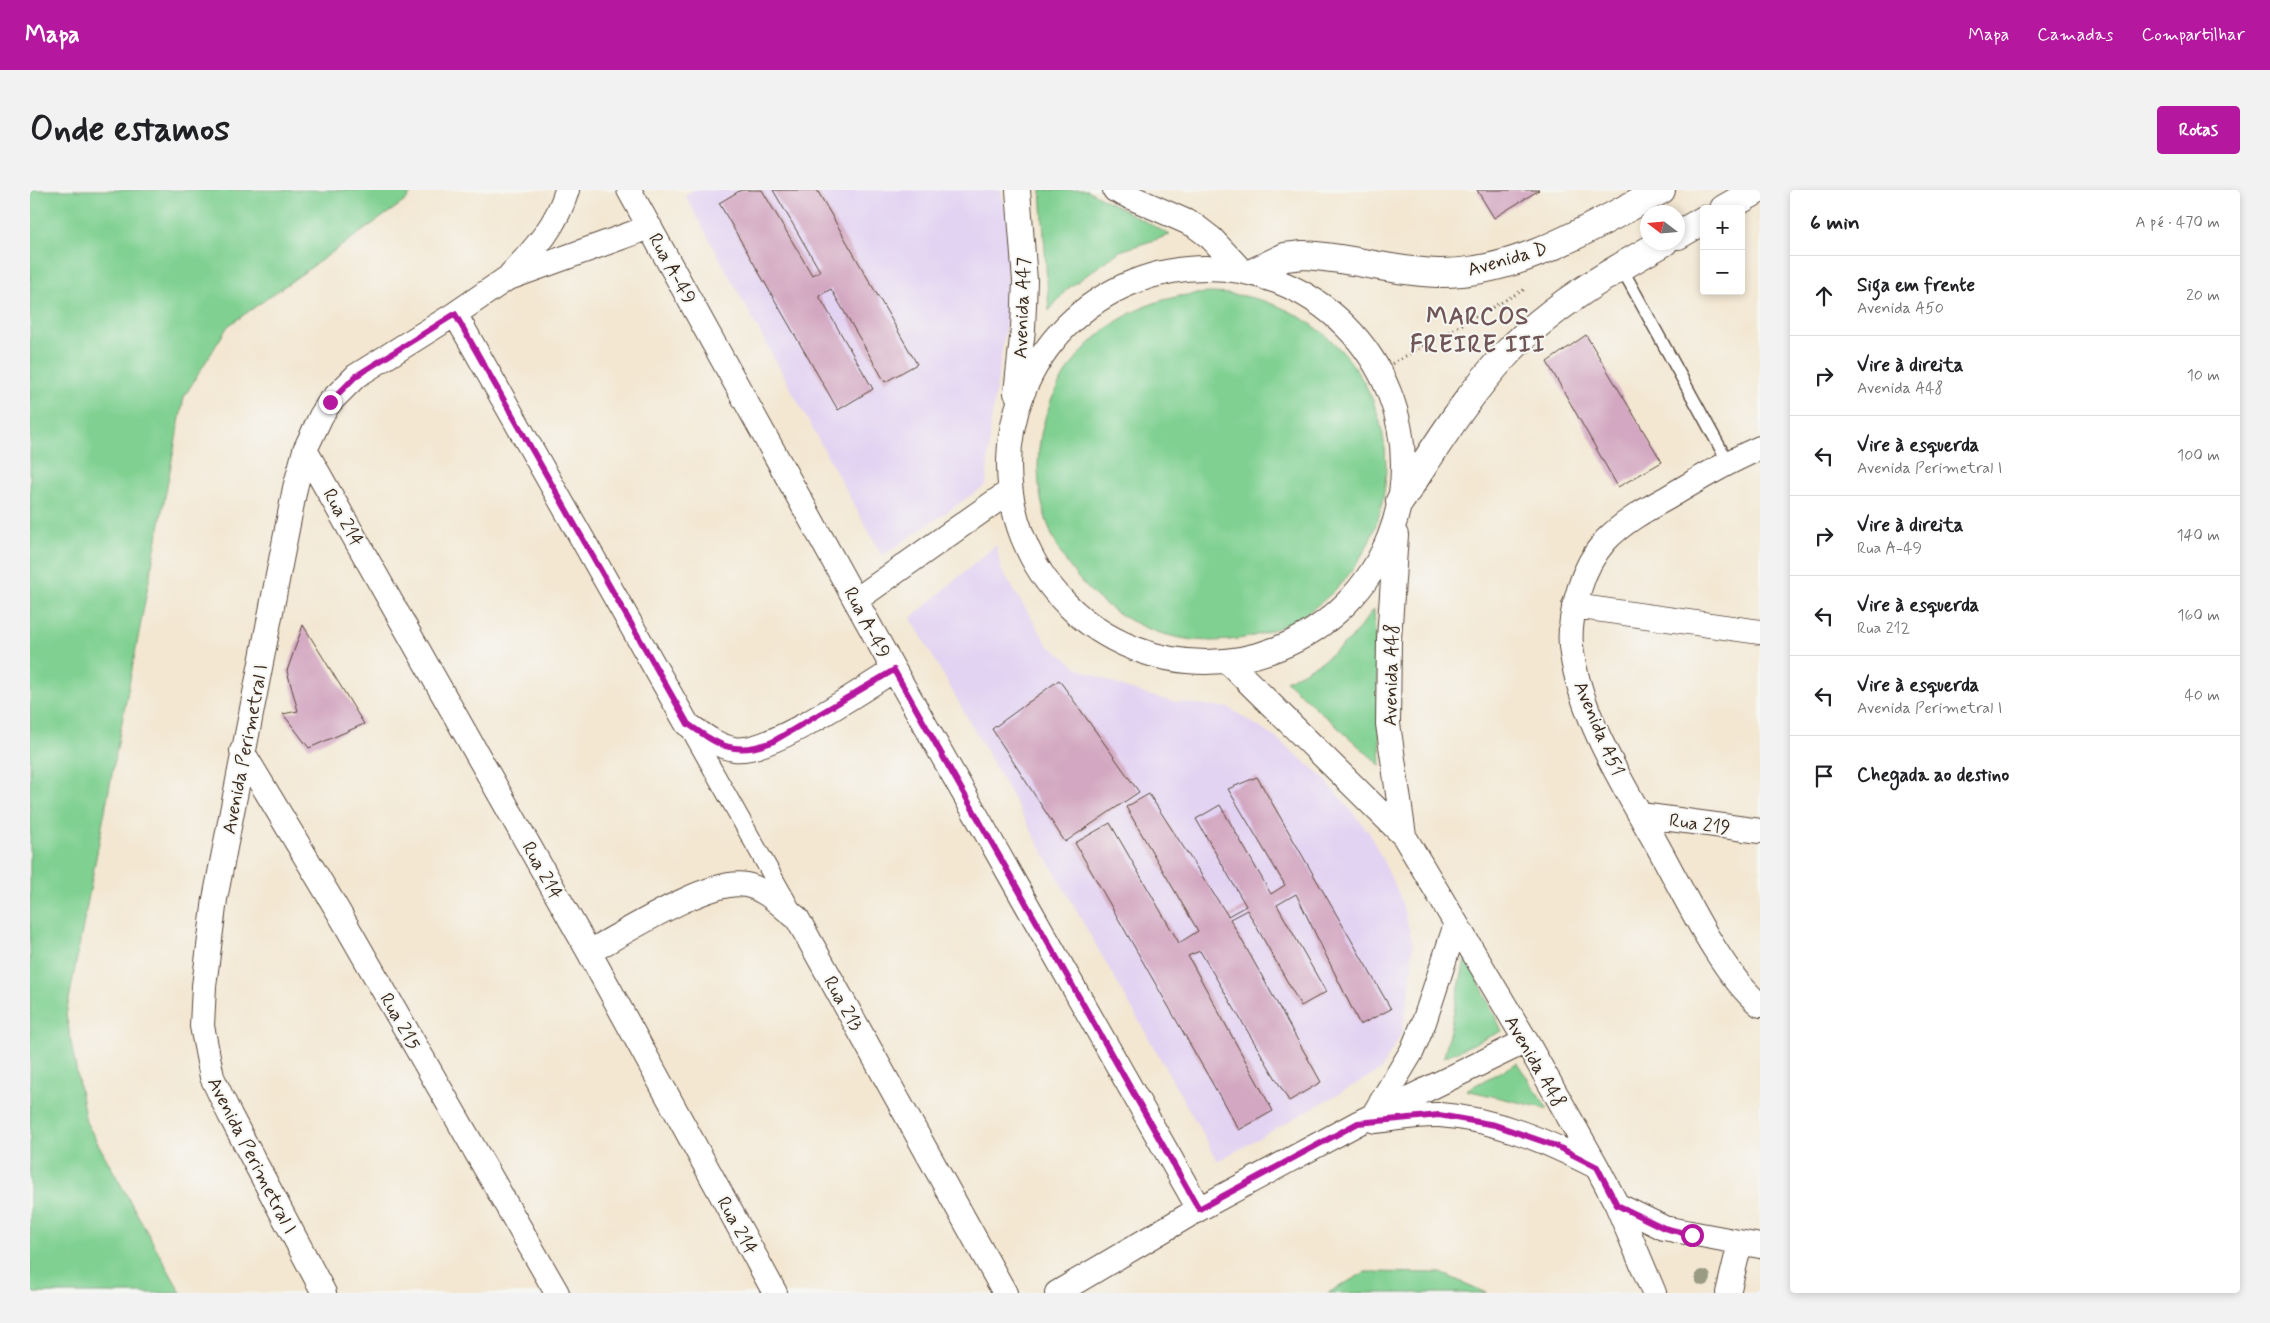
<!DOCTYPE html>
<html lang="pt">
<head>
<meta charset="utf-8">
<style>
	:root { --surface:#fff; --page:#f2f2f2; --text:#202124; --muted:#757577; --line:#e0e0e0; --accent:#b5179e }
	body { margin:0; font-family:Mynerve,sans-serif; background:var(--page); color:var(--text) }
	.controls { position:absolute; right:15px; top:15px; display:grid; overflow:hidden; border-radius:5px; box-shadow:0 2px 8px #0003 }
	.controls button { width:45px; height:45px; display:grid; place-items:center; padding:0; border:0; border-bottom:1px solid var(--line); background:var(--surface); color:var(--text); font:25px sans-serif }
	.compass { position:absolute; left:1610px; top:15px; width:45px; height:45px; border-radius:50%; background:var(--surface); box-shadow:0 2px 8px #0003; rotate:286deg }
	.stop { position:absolute; width:15px; height:15px; margin:-11px; border:4px solid #b5179e; border-radius:50%; background:#fff }
	.stop.end { background:#b5179e; border-color:#fff; box-shadow:0 1px 5px #0008 }
	.list { margin:0; padding:0; list-style:none }
	h2 { display:flex; justify-content:space-between; align-items:center; height:65px; margin:0; padding:0 20px; font-size:21px }
	h2 small { font-size:16px; font-weight:400; color:var(--muted) }
	.list li { display:grid; grid-template-columns:32px 1fr auto; gap:15px; align-items:center; box-sizing:border-box; height:80px; padding:0 20px; border-top:1px solid var(--line) }
	.list b { display:block; font-size:19px; white-space:nowrap }
	.list p { margin:0; font-size:16px; white-space:nowrap; color:var(--muted) }
	.list em { font-size:16px; font-style:normal; color:var(--muted) }
	.icon { flex:none; width:28px; height:28px; fill:none; stroke:currentColor; stroke-width:2; stroke-linecap:round; stroke-linejoin:round }
	.map { position:relative; flex:none; width:1730px; height:1103px; overflow:hidden; border-radius:5px }
	header { display:flex; align-items:center; gap:30px; box-sizing:border-box; height:70px; padding:0 25px; background:var(--accent); color:#fff }
	header strong { font-size:24px }
	nav { display:flex; gap:28px; margin-inline-start:auto; font-size:18px }
	.intro { display:flex; align-items:center; justify-content:space-between; box-sizing:border-box; height:120px; padding:0 30px }
	h1 { margin:0; font-size:35px }
	.button { padding:12px 22px; border-radius:5px; background:var(--accent); color:#fff; font-size:18px; font-weight:700 }
	main { display:flex; gap:30px; padding:0 30px }
	aside { flex:1; background:var(--surface); border-radius:5px; box-shadow:0 2px 8px #0003 }
	.map>svg:first-child { display:block }
	.built { fill:#e3d3f2 }
	.green { fill:#7fd091; stroke:#5d7d58 }
	.building { fill:#d3a7c1 }
	.lines { fill:none; stroke-linecap:round; stroke-linejoin:round }
	.service-casing { stroke:#574639; stroke-width:14 }
	.pedestrian-casing { stroke:#574639; stroke-width:20 }
	.minor-casing { stroke:#574639; stroke-width:26 }
	.tertiary-casing { stroke:#574639; stroke-width:30 }
	.path { stroke:#574639; stroke-width:3; stroke-dasharray:1 4; stroke-linecap:butt }
	.service { stroke:#fff; stroke-width:11 }
	.pedestrian { stroke:#fff; stroke-width:18 }
	.minor { stroke:#fff; stroke-width:24 }
	.tertiary { stroke:#fff; stroke-width:28 }
	.tree { fill:#999b82 }
	.route { stroke:#b5179e; stroke-width:6 }
	.labels { text-anchor:middle; stroke-width:4; stroke-linejoin:round; paint-order:stroke }
	.street-label { font-size:19px; fill:#3b2a1e; stroke:#f6f6f2 }
	.district-label { font-size:24px; font-weight:bold; letter-spacing:1px; fill:#705657; stroke:#f6f6f2 }
</style>
</head>
<body>
<header>
<strong>Mapa</strong>
<nav><a>Mapa</a><a>Camadas</a><a>Compartilhar</a></nav>
</header>
<div class="intro"><h1>Onde estamos</h1><a class="button">Rotas</a></div>
<main>
<div class="map">
<svg width="1730" height="1103" viewBox="0 0 1730 1103">
	<rect width="100%" height="100%" fill="#f6f6f2"/>
	<filter id="ink" filterUnits="userSpaceOnUse"><feTurbulence type="fractalNoise" baseFrequency=".02" numOctaves="2"/><feDisplacementMap in="SourceGraphic" scale="10" xChannelSelector="R" yChannelSelector="G"/><feConvolveMatrix kernelMatrix="1 2 1 2 8 2 1 2 1" color-interpolation-filters="sRGB"/></filter>
	<filter id="wash" filterUnits="userSpaceOnUse"><feTurbulence type="fractalNoise" baseFrequency=".0096" numOctaves="4" result="noise"/><feDisplacementMap in="SourceGraphic" scale="20" xChannelSelector="R" yChannelSelector="G"/><feGaussianBlur stdDeviation="1.12" result="paint"/><feColorMatrix in="noise" values="0 0 0 0 0 0 0 0 0 0 0 0 0 0 0 0 0 1.4 0 .05"/><feComposite in="paint" operator="in"/></filter>
	<g filter="url(#wash)">
		<rect width="100%" height="100%" fill="#f3e7d2"/>
		<path class="built" d="M663,0H971L978,29V122L961,232L956,295L852,366L655,5Z
			M966,355L971,379L1018,455L1050,479L1098,499L1139,511L1199,518L1246,548L1292,586L1339,642L1369,704L1383,753L1380,800L1372,842L1351,880L1188,971L881,428Z"/>
		<path class="green" d="M0,0H384L375,11L198,136L154,207L36,825L56,932L151,1103H0Z
			M1011,0H1057L1140,45L1090,61L1036,100L1019,121Z
			M1008 277a174 174 0 1 1 348 0a174 174 0 1 1-348 0Z
			M1344,419L1351,576L1256,491L1291,472L1320,450Z
			M1436,765L1472,841L1414,867Z
			M1487,873L1518,919L1436,900Z
			M1335,1082L1411,1083L1457,1103H1298Z"/>
		<g id="blocks">
			<path class="building" d="M711,0H732L782,85L790,81L743,0H787L887,174L855,192L801,99L789,106L843,199L808,220L689,13Z
				M1447,0H1509L1464,28Z
				M1556,145L1632,272L1588,297L1517,172Z
				M273,435L334,534L279,558L253,524L268,521L257,481Z
				M1029,490L1109,602L1035,652L962,539Z
				M1227,587L1361,819L1330,835L1266,704L1247,715L1296,802L1271,816L1217,720L1200,729L1291,892L1259,911L1170,761L1158,766L1243,921L1209,940L1045,653L1080,633L1149,753L1168,741L1096,617L1119,604L1198,726L1216,716L1166,629L1190,615L1241,704L1255,695L1198,599Z"/>
		</g>
	</g>
	<g filter="url(#ink)">
		<use href="#blocks" fill-opacity="0" stroke="#574639" stroke-width="1"/>
		<g class="lines">
			<g class="service-casing">
				<path id="service" d="M1591,77L1698,272"/>
			</g>
			<g class="pedestrian-casing">
				<path id="pedestrian" d="M660,539L761,719"/>
			</g>
			<g class="minor-casing">
				<path id="minor" d="M599,0L864,480L1169,1019
					M1085,0L1164,35L1181,48L1210,79
					M979 275a197 197 0 1 1 394 0a197 197 0 1 1-394 0Z
					M481,84C506,58 527,35 537,0
					M425,124L657,534C672,544 686,556 704,559C739,565 831,500 864,480
					M986,203L993,139L995,91L988,0
					M1730,258C1697,272 1667,290 1637,308C1615,320 1592,333 1575,351C1563,365 1555,380 1550,397C1543,419 1538,441 1542,464C1552,529 1594,596 1626,653C1653,701 1689,781 1730,815
					M275,260L559,762L745,1103
					M1366,345L1359,449L1358,534L1374,646
					M826,410L980,301
					M1544,416L1730,442
					M1198,472L1374,646L1496,851L1567,977L1587,1015L1624,1103
					M212,561L308,721L527,1103
					M1611,625L1730,641
					M559,762C593,744 680,687 716,695C736,699 751,716 767,728L975,1103
					M1344,924L1382,861L1394,832L1426,734
					M1345,931C1366,929 1389,924 1410,925C1466,929 1518,952 1567,977
					M1587,1015L1634,1038L1730,1056
					M294,1103L200,925L182,887L172,836L174,796L185,709L265,298L275,260L291,226L300,212L326,186L425,124L476,89L620,37
					M1027,1103L1169,1019L1328,933L1496,851
					M1698,1103L1710,1053"/>
			</g>
			<g class="tertiary-casing">
				<path id="tertiary" d="M1694,19L1727,0
					M1648,45L1674,30
					M1224,82L1255,67L1273,65C1319,67 1363,82 1409,83C1489,84 1562,36 1631,0
					M1370,311C1404,260 1436,206 1479,161C1522,116 1579,83 1634,52"/>
			</g>
			<path class="path" d="M1349,181L1495,99"/>
			<use href="#service" class="service"/>
			<use href="#pedestrian" class="pedestrian"/>
			<use href="#minor" class="minor"/>
			<use href="#tertiary" class="tertiary"/>
		</g>
		<circle class="tree" cx="1673" cy="1088" r="8"/>
	</g>
	<g class="lines" filter="url(#ink)">
		<path class="route" d="M300,212L326,186L425,124L658,534C688,555 704,567 742,552L864,480L1169,1019L1328,933L1409,925L1465,935L1526,956L1567,977L1587,1015L1634,1038L1662,1045"/>
	</g>
	<g class="labels">
		<g class="street-label">
			<text transform="translate(1477 68) rotate(-16)" y="7">Avenida D</text>
			<text transform="translate(643 78) rotate(61)" y="7">Rua A-49</text>
			<text transform="translate(991 118) rotate(-88)" y="7">Avenida A47</text>
			<text transform="translate(314 327) rotate(61)" y="7">Rua 214</text>
			<text transform="translate(838 432) rotate(62)" y="7">Rua A-49</text>
			<text transform="translate(1360 485) rotate(-89)" y="7">Avenida A48</text>
			<text transform="translate(1570 538) rotate(67)" y="7">Avenida A51</text>
			<text transform="translate(214 559) rotate(-79)" y="7">Avenida Perimetral I</text>
			<text transform="translate(1670 633) rotate(8)" y="7">Rua 219</text>
			<text transform="translate(513 680) rotate(61)" y="7">Rua 214</text>
			<text transform="translate(814 813) rotate(61)" y="7">Rua 213</text>
			<text transform="translate(371 831) rotate(60)" y="7">Rua 215</text>
			<text transform="translate(1506 871) rotate(60)" y="7">Avenida A48</text>
			<text transform="translate(223 965) rotate(63)" y="7">Avenida Perimetral I</text>
			<text transform="translate(708 1035) rotate(61)" y="7">Rua 214</text>
		</g>
		<g class="district-label">
			<text x="1448" y="134">MARCOS<tspan x="1448" dy="28">FREIRE III</tspan></text>
		</g>
	</g>
</svg>
<div class="controls">
<button>+</button>
<button>−</button>
</div>
<svg class="compass" viewBox="-18 -18 36 36"><path d="M0-13l5 13h-10z" fill="#e53935"/><path d="M0 13l5-13h-10z" fill="#757577"/></svg>
<div class="stop" style="left:1662px;top:1045px"></div>
<div class="stop end" style="left:300px;top:212px"></div>
</div>
<aside>
<h2>6 min<small>A pé · 470 m</small></h2>
<ul class="list">
<li><svg class="icon" aria-label="ahead" viewBox="0 0 24 24"><path d="M12 20V5M6 11l6-6 6 6"/></svg><div><b>Siga em frente</b><p>Avenida A50</p></div><em>20 m</em></li>
<li><svg class="icon" aria-label="right" viewBox="0 0 24 24"><path d="M7 20v-9h11M14 6l5 5-5 5"/></svg><div><b>Vire à direita</b><p>Avenida A48</p></div><em>10 m</em></li>
<li><svg class="icon" aria-label="left" viewBox="0 0 24 24"><path d="M17 20v-9H6M10 6l-5 5 5 5"/></svg><div><b>Vire à esquerda</b><p>Avenida Perimetral I</p></div><em>100 m</em></li>
<li><svg class="icon" aria-label="right" viewBox="0 0 24 24"><path d="M7 20v-9h11M14 6l5 5-5 5"/></svg><div><b>Vire à direita</b><p>Rua A-49</p></div><em>140 m</em></li>
<li><svg class="icon" aria-label="left" viewBox="0 0 24 24"><path d="M17 20v-9H6M10 6l-5 5 5 5"/></svg><div><b>Vire à esquerda</b><p>Rua 212</p></div><em>160 m</em></li>
<li><svg class="icon" aria-label="left" viewBox="0 0 24 24"><path d="M17 20v-9H6M10 6l-5 5 5 5"/></svg><div><b>Vire à esquerda</b><p>Avenida Perimetral I</p></div><em>40 m</em></li>
<li><svg class="icon" aria-label="arrive" viewBox="0 0 24 24"><path d="M6 21V4h12l-3 4 3 4H6"/></svg><div><b>Chegada ao destino</b></div></li>
</ul>
</aside>
</main>
</body>
</html>
